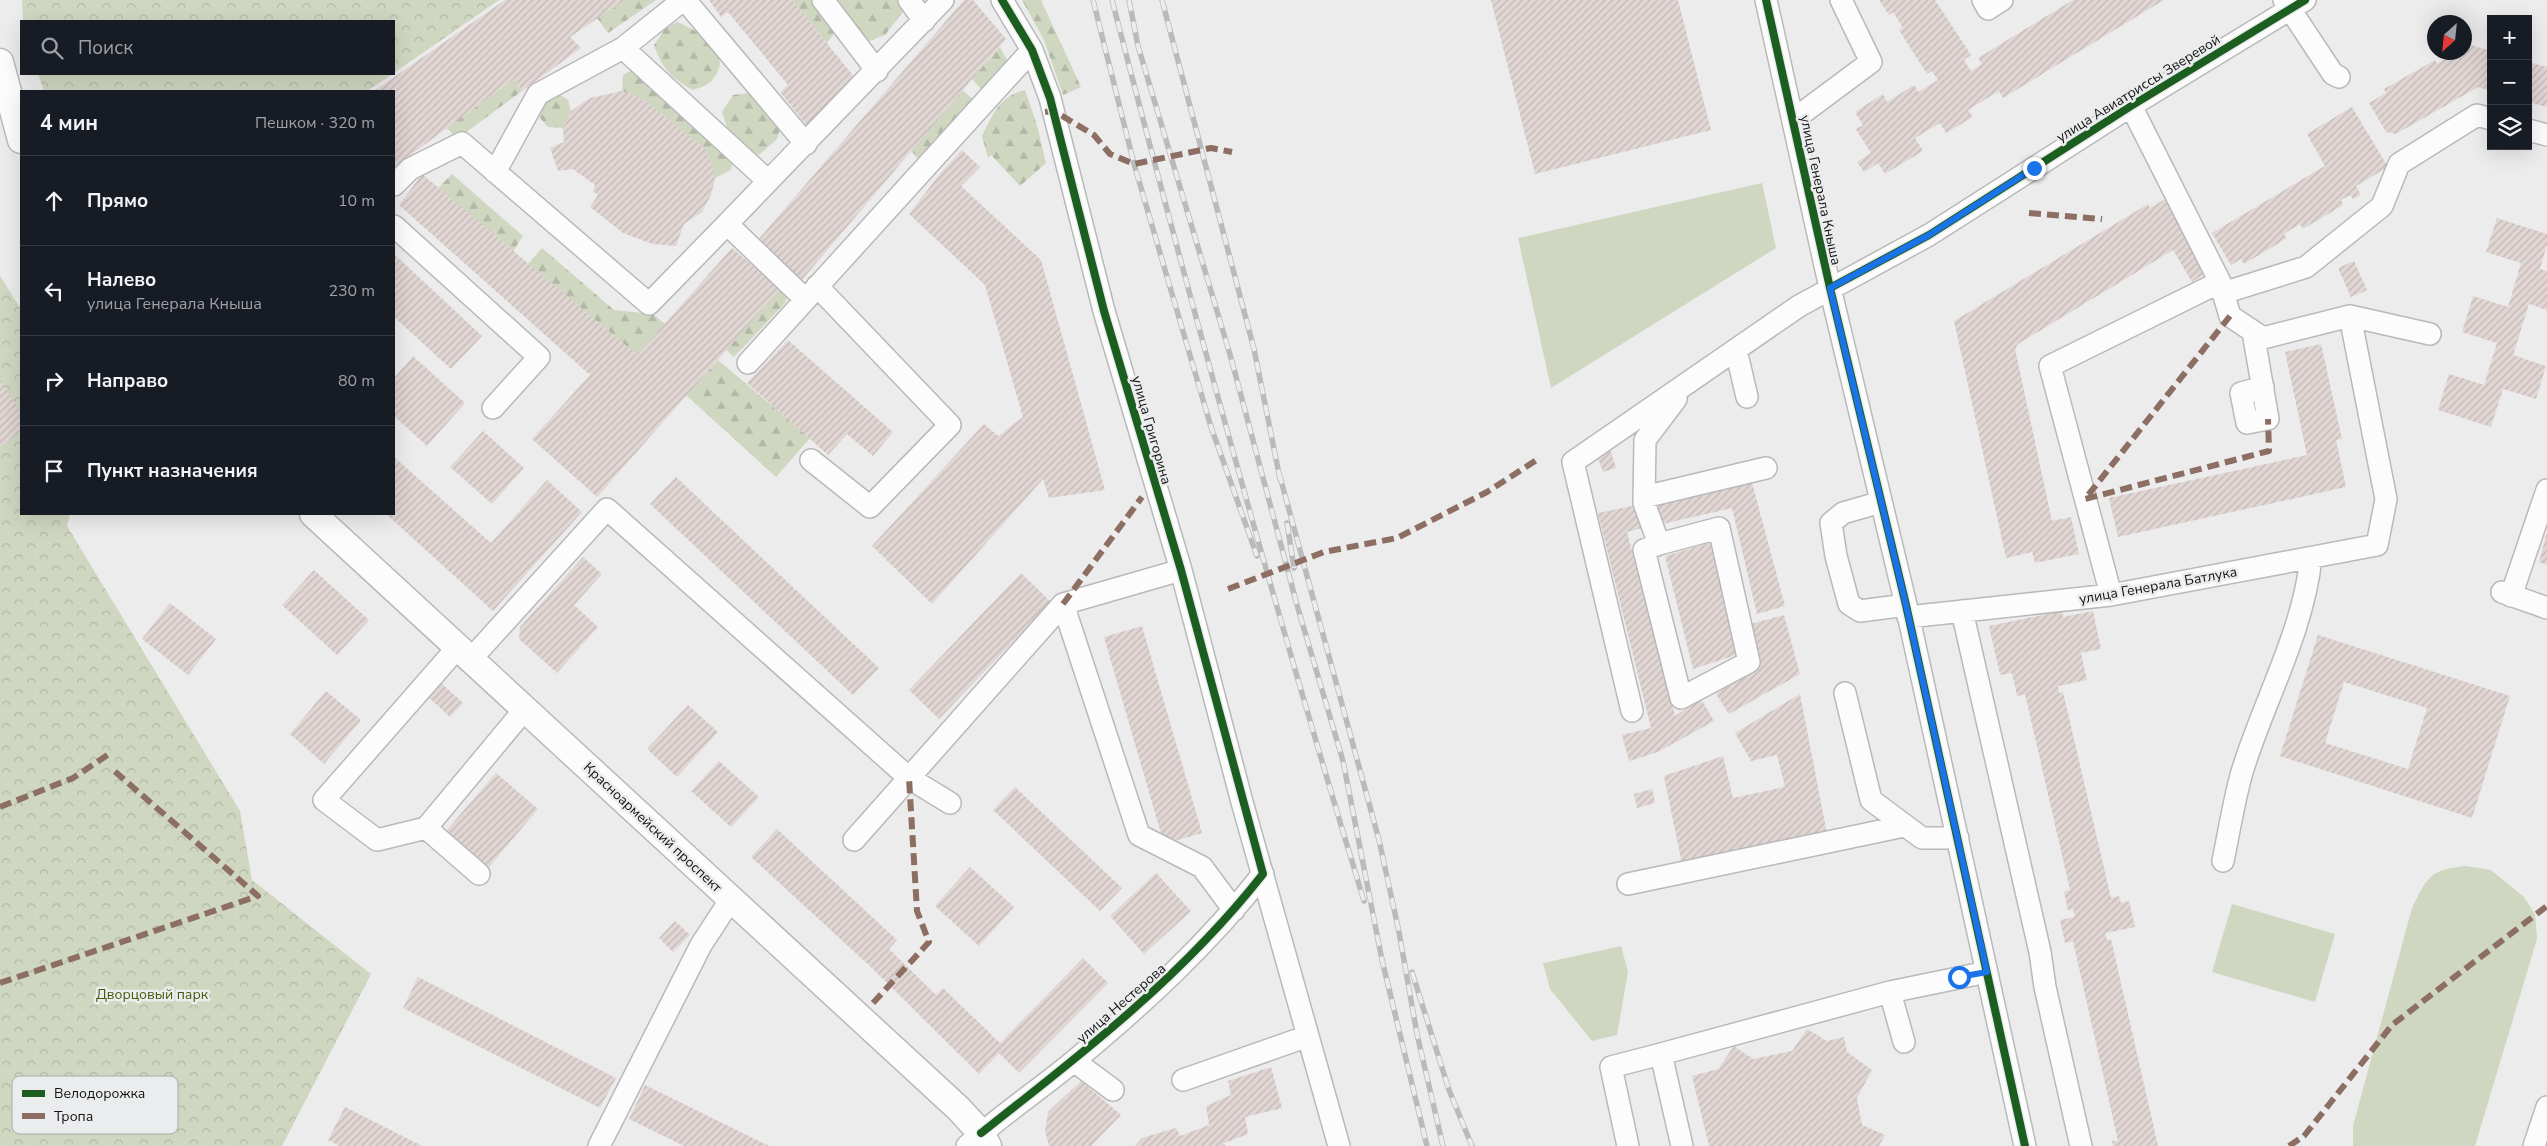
<!DOCTYPE html>
<html lang="ru">
<head>
<meta charset="utf-8">
<style>
	:root { --surface:#171b24; --page:#20242c; --text:#f1f3f6; --muted:#9ea1a6; --line:#363941 }
	body { margin:0; font-family:"Nunito Sans",sans-serif; background:var(--page); color:var(--text) }
	.controls { position:absolute; right:15px; top:15px; display:grid; overflow:hidden; border-radius:0px; box-shadow:0 5px 20px #0002 }
	.controls button { width:45px; height:45px; display:grid; place-items:center; padding:0; border:0; border-bottom:1px solid var(--line); background:var(--surface); color:var(--text); font:25px sans-serif }
	.compass { position:absolute; left:2427px; top:15px; width:45px; height:45px; border-radius:50%; background:var(--surface); box-shadow:0 5px 20px #0002; rotate:207deg }
	.stop { position:absolute; width:15px; height:15px; margin:-11px; border:4px solid #1a73e8; border-radius:50%; background:#fff }
	.stop.end { background:#1a73e8; border-color:#fff; box-shadow:0 1px 5px #0008 }
	.list { margin:0; padding:0; list-style:none }
	h2 { display:flex; justify-content:space-between; align-items:center; height:65px; margin:0; padding:0 20px; font-size:21px }
	h2 small { font-size:16px; font-weight:400; color:var(--muted) }
	.list li { display:grid; grid-template-columns:32px 1fr auto; gap:15px; align-items:center; box-sizing:border-box; height:90px; padding:0 20px; border-top:1px solid var(--line) }
	.list b { display:block; font-size:19px; white-space:nowrap }
	.list p { margin:0; font-size:16px; white-space:nowrap; color:var(--muted) }
	.list em { font-size:16px; font-style:normal; color:var(--muted) }
	.icon { flex:none; width:28px; height:28px; fill:none; stroke:currentColor; stroke-width:2; stroke-linecap:round; stroke-linejoin:round }
	.map { position:relative; flex:none; width:2547px; height:1146px; overflow:hidden }
	.search { position:absolute; background:var(--surface); box-shadow:0 5px 20px #0002; left:20px; top:20px; width:375px; height:55px; display:flex; align-items:center; gap:12px; box-sizing:border-box; padding:0 18px; border-radius:0px; color:var(--muted); font-size:19px }
	.panel { position:absolute; background:var(--surface); box-shadow:0 5px 20px #0002; left:20px; top:90px; width:375px; height:425px; border-radius:0px }
	.map>svg:first-child { display:block }
	.green { fill:#cfd7c1 }
	.forest { fill:url(#forest-firs) }
	.park { fill:url(#park-crowns) }
	.building { fill:url(#building-hatch); fill-rule:evenodd }
	.lines { fill:none; stroke-linecap:round; stroke-linejoin:round }
	.minor-casing { stroke:#b9b9b9; stroke-width:24 }
	.major-casing { stroke:#b9b9b9; stroke-width:29 }
	.minor { stroke:#fcfcfc; stroke-width:21 }
	.major { stroke:#fcfcfc; stroke-width:26 }
	.rail-casing { stroke:#bababb; stroke-width:5.5 }
	.rail { stroke:#ebeced; stroke-width:4; stroke-dasharray:11; stroke-linecap:butt }
	.quiet { stroke:#8d6e63; stroke-width:6; stroke-dasharray:12 6; stroke-linecap:butt }
	.cycleway-casing { stroke:#ebeced; stroke-width:11 }
	.cycleway { stroke:#1b5e20; stroke-width:8 }
	.route { stroke:#1a73e8; stroke-width:6 }
	.labels { text-anchor:middle; stroke-width:5; stroke-linejoin:round; paint-order:stroke }
	.street-label { font-size:14px; fill:#131314; stroke:#ebeced }
	.park-label { font-size:14px; fill:#48590d; stroke:#ebeced }
	.key { fill:#ebeced; stroke:#aaabac; stroke-width:1 }
	.key-label { font-size:14px; fill:#131314 }
</style>
</head>
<body>
<div class="map">
<svg width="2547" height="1146" viewBox="0 0 2547 1146">
	<defs>
		<pattern id="forest-firs" width="22" height="20" patternUnits="userSpaceOnUse" patternTransform="scale(1.25)"><rect width="22" height="20" fill="#cfd7c1"/><path d="M5 1l3.5 6h-7zM16 11l3.5 6h-7z" fill="#b1b8a5"/></pattern>
		<pattern id="park-crowns" width="20" height="18" patternUnits="userSpaceOnUse" patternTransform="scale(1.25)"><rect width="20" height="18" fill="#cfd7c1"/><path d="M2 6a3 3 0 1 1 6 0M12 15a3 3 0 1 1 6 0" fill="none" stroke="#b1b8a5"/></pattern>
		<pattern id="building-hatch" width="6" height="6" patternUnits="userSpaceOnUse" patternTransform="scale(1.25)"><rect width="6" height="6" fill="#e1d6d4"/><path d="M-1 1l2-2M0 6l6-6M5 7l2-2" fill="none" stroke="#c0b7b5"/></pattern>
	</defs>
	<rect width="100%" height="100%" fill="#ececec"/>
	<path class="green" d="M1762,183L1776,248L1551,388L1518,238Z
		M2466,866L2491,870L2524,897L2535,914L2537,939L2475,1146H2353V1126L2412,908C2428,876 2429,870 2466,866Z
		M2232,904L2335,934L2315,1002L2212,972Z
		M1621,946L1628,972L1617,1035L1592,1041L1550,989L1543,963Z"/>
	<path class="forest" d="M625,0H656L608,33L597,18Z
		M792,0H816L838,28L827,43Z
		M835,0H898L905,9L885,35L867,42Z
		M1022,0H1041L1081,87L1063,95L1044,40Z
		M677,22C696,30 730,48 717,73C711,84 704,87 692,90C670,76 663,70 654,45L665,29Z
		M1000,47L1008,62L983,91L972,79Z
		M634,69L733,161L731,170L715,178L706,150L645,101L622,91L623,75Z
		M514,79L522,91L457,139L447,128Z
		M962,90L973,99L921,161L911,151Z
		M1025,90L1037,125L1046,163L1020,186L991,155L988,158L982,136C992,115 1001,95 1025,90Z
		M749,93L760,98L782,122L777,139L759,155C735,147 729,135 722,112L733,95Z
		M559,94L568,100L571,111L563,128L548,127L539,117L546,101Z
		M452,174L523,236L513,251L438,188Z
		M542,248L614,310L653,314L665,324L637,355L528,264Z
		M780,289L787,296L785,303L734,357L726,350Z
		M718,360L810,438L776,477L686,395Z"/>
	<path class="park" d="M22,0H499L394,73V21H23Z
		M38,74H393L367,91H44Z
		M0,276L21,309V514H70L67,526L240,811L252,880L371,974L282,1146H0Z"/>
	<path class="building" d="M505,0H625L570,37L581,48L522,91L514,79L394,167V91H374Z
		M709,0H792L855,78L810,129L780,92L788,85L728,12L721,17Z
		M964,0H973L1006,39L802,280L757,241Z
		M1491,0H1678L1711,130L1535,174Z
		M1879,0H1935L1971,55L1964,60L1971,71L1982,64L1978,58L2073,0H2164L2003,98L1999,91L1968,110L1973,117L1946,133L1940,123L1915,138L1923,151L1885,174L1878,163L1864,172L1857,162L1871,153L1856,129L1863,125L1855,112L1883,94L1887,102L1914,85L1918,92L1938,80L1932,71L1927,74L1899,30L1903,28L1893,12L1889,15Z
		M2471,45L2491,51V91L2478,87L2396,134L2386,132L2369,103L2386,93L2384,89L2435,60L2437,64L2457,52H2464V48Z
		M2528,62L2547,67V107L2528,102Z
		M622,91L645,101L706,150L711,164L715,178L711,195L702,212L684,224L676,246L653,244L623,233L590,207L598,195L593,191L595,185L573,169L558,171L550,148L564,142L563,128L571,111L590,98Z
		M2352,107L2388,167L2356,186L2361,195L2353,199L2350,195L2341,200L2343,205L2303,229L2300,224L2284,234L2287,238L2244,264L2241,259L2231,265L2212,233L2325,166L2307,134Z
		M962,150L980,167L961,186L1041,260L1105,490L1049,498L1043,479L932,604L872,546L984,424L998,436L1023,417L985,285L909,214L943,170Z
		M422,174L637,355L732,248L780,289L597,497L532,439L590,375L399,205Z
		M2167,198L2208,272L2192,282L2173,250L2018,344L2015,349L2052,521L2071,517L2079,554L2035,563L2032,552L2006,558L1954,321L2148,204L2150,208Z
		M2497,218L2547,234V245L2540,269L2547,271V310L2529,304L2513,355L2546,366L2536,399L2503,389L2491,427L2438,410L2449,374L2484,385L2497,343L2462,332L2473,296L2508,307L2521,263L2486,252Z
		M394,254L482,336L451,369L394,317Z
		M2354,261L2367,290L2351,297L2338,268Z
		M788,340L893,432L873,456L847,434L828,455L747,383Z
		M2321,344L2342,439L2336,440L2346,487L2118,537L2109,498L2307,455L2285,352Z
		M413,356L465,403L427,446L394,416V378Z
		M0,379L21,413V432L0,446Z
		M483,431L524,468L492,504L450,467Z
		M1610,449L1616,468L1603,472L1596,453Z
		M394,457L491,543L547,480L582,512L493,611L386,514H394Z
		M676,477L879,668L853,695L650,504Z
		M1751,479L1785,606L1757,614L1732,508L1658,525L1652,502Z
		M1637,505L1642,528L1627,532L1675,716L1701,699L1714,721L1658,752L1629,761L1622,735L1651,728L1598,513Z
		M2546,535H2547V565L2539,562Z
		M1713,542L1742,653L1693,669L1665,556Z
		M583,557L602,574L574,605L598,627L557,673L519,639L520,627Z
		M314,570L369,620L337,655L282,605Z
		M1021,573L1051,602L939,719L909,690Z
		M170,603L216,639L188,675L142,639Z
		M2062,611L2063,617L2093,611L2101,649L2081,653L2087,680L2058,686L2059,693L2063,692L2111,898L2119,896L2121,903L2129,901L2135,927L2105,933L2107,940L2111,939L2158,1146H2113L2112,1141H2118L2073,941L2065,943L2060,920L2075,917L2073,909L2068,910L2064,892L2070,890L2025,694L2017,696L2012,673L2000,675L1989,626Z
		M1784,615L1800,674L1729,714L1716,694L1759,663L1751,624Z
		M1142,626L1202,833L1164,844L1104,637Z
		M2318,635L2510,696L2472,818L2280,756ZM2344,682L2427,708L2408,769L2325,743Z
		M439,681L463,703L450,717L426,695Z
		M326,691L361,720L324,764L290,734Z
		M1800,694L1828,839L1682,864L1664,776L1723,756L1733,798L1785,787L1777,755L1751,761L1735,733Z
		M688,705L718,732L677,777L647,749Z
		M719,761L759,797L731,827L691,791Z
		M496,773L538,809L489,867L446,831Z
		M1015,787L1122,888L1100,911L993,810Z
		M1652,789L1655,803L1637,808L1634,794Z
		M777,829L897,940L889,949L936,995L943,988L1000,1043L1083,958L1108,983L1019,1073L999,1053L979,1074L872,968L751,857Z
		M970,867L1014,907L979,946L935,906Z
		M1156,873L1191,911L1144,954L1110,916Z
		M675,921L690,935L673,952L659,938Z
		M418,977L616,1078L600,1108L403,1008Z
		M1807,1029L1827,1041L1844,1037L1847,1052L1872,1070L1857,1098L1862,1125L1885,1135L1879,1146H1709L1692,1076L1718,1069L1734,1046L1753,1059L1792,1051Z
		M1271,1067L1282,1108L1245,1117L1248,1134L1224,1143L1225,1146H1135L1142,1138L1176,1128L1180,1136L1209,1125L1206,1106L1231,1095L1228,1081Z
		M1081,1081L1121,1115L1091,1146H1049L1045,1131L1048,1112Z
		M645,1085L769,1146H684L629,1119Z
		M345,1107L422,1146H340L328,1140Z"/>
	<g class="lines">
		<g class="minor-casing">
			<path id="minor" d="M685,0L806,144
				M823,0L877,71
				M909,0L924,21
				M1002,0L1032,50L1050,98L1104,311L1181,570L1242,802L1339,1146
				M1766,0L1830,288L1906,605L2025,1146
				M1983,0L1988,9L2002,0
				M2284,0L2333,74L2339,77
				M623,48L767,180
				M1793,120L1871,62L1841,0
				M2528,130L2547,135
				M495,172L538,94L623,48L683,0
				M394,185L410,169L462,143L649,304L727,224L805,299
				M727,224L943,0
				M394,226L539,357L493,408
				M2220,282L2230,316L2263,338L2350,316L2386,499L2377,545
				M2223,293L2306,267L2382,206L2399,164L2477,115L2491,119
				M2350,316L2430,334
				M2253,332L2268,419L2247,423L2241,393L2263,387
				M1736,350L1747,397
				M748,363L1032,50
				M811,460L870,507L950,425L817,286
				M1644,497L1766,468
				M1881,502L1843,513L1831,523L1836,556L1849,604L1860,611L1906,605
				M1659,544L1719,528L1749,662L1681,698L1644,550L1659,544L1644,503L1645,440L1676,399
				M1181,570L1063,604L1139,835L1202,867L1234,910
				M2502,592L2547,608
				M2111,595L2050,366L2220,282L2131,106
				M2511,596L2547,490
				M1962,611L2040,952L2045,987L2081,1146
				M1908,617L2111,595L2377,545
				M471,659L607,509L909,778L950,803
				M1845,693L1871,800L1922,838H1958
				M1632,711L1573,462L1799,306L1929,235L2131,106L2305,0
				M426,828L377,840L324,800L458,647
				M854,840L1063,604
				M2223,861C2229,832 2234,800 2242,772C2264,700 2303,633 2311,558
				M479,874L426,828L525,709
				M1628,884L1904,826
				M1904,1042L1890,992L1987,972
				M1074,1061L1113,1090
				M1183,1080L1308,1036
				M599,1146L701,945L731,899
				M967,1146C1001,1115 1039,1090 1074,1061C1143,1004 1208,944 1263,874
				M1628,1146L1611,1067L1661,1054
				M1682,1146L1661,1054L1890,992
				M2534,1146L2547,1107"/>
		</g>
		<g class="major-casing">
			<path id="major" d="M0,62L21,140
				M313,514L959,1109L981,1133L988,1146"/>
		</g>
		<use href="#minor" class="minor"/>
		<use href="#major" class="major"/>
		<g class="rail-casing">
			<path id="rail" d="M1093,0L1134,164L1211,427L1257,556
				M1112,0C1190,302 1273,603 1364,901
				M1129,0L1138,46L1231,358L1297,605L1343,761L1382,960L1427,1146
				M1162,0L1254,349L1280,479
				M1279,473L1379,840L1399,932L1417,1034L1443,1146
				M1287,523L1294,568
				M1412,972L1449,1090L1472,1146"/>
		</g>
		<use href="#rail" class="rail"/>
		<path class="quiet" d="M1045,112L1054,111L1094,135L1110,154L1134,164L1211,148L1232,152
			M2029,213L2102,219
			M2230,316L2085,499L2269,451L2268,419
			M1228,589L1324,552L1397,538L1487,492L1538,459
			M1063,604L1142,497
			M0,807L73,778L109,754
			M0,983L258,896L112,769
			M873,1003L929,942L917,911L909,778
			M2289,1146L2304,1136L2392,1025L2547,906"/>
		<g class="cycleway-casing">
			<path id="cycleway" d="M1766,0L1830,288L1906,605L2025,1146
				M1830,288L1929,235L2131,106L2305,0
				M981,1133C1082,1054 1183,976 1263,874L1181,570L1104,311L1050,98L1032,50L1002,0"/>
		</g>
		<use href="#cycleway" class="cycleway"/>
	</g>
	<g class="lines">
		<path class="route" d="M1959,977L1987,972L1906,605L1830,288L1929,235L2034,168"/>
	</g>
	<g class="labels">
		<g class="street-label">
			<text transform="translate(2138 88) rotate(-32)" y="5">улица Авиатриссы Зверевой</text>
			<text transform="translate(1821 190) rotate(78)" y="5">улица Генерала Кныша</text>
			<text transform="translate(1152 430) rotate(74)" y="5">улица Григорина</text>
			<text transform="translate(2158 585) rotate(-10)" y="5">улица Генерала Батлука</text>
			<text transform="translate(653 827) rotate(43)" y="5">Красноармейский проспект</text>
			<text transform="translate(1121 1003) rotate(-41)" y="5">улица Нестерова</text>
		</g>
		<g class="park-label">
			<text x="152" y="999">Дворцовый парк</text>
		</g>
	</g>
	<rect x="12" y="1076" width="166" height="58" rx="8" class="key"/>
	<rect x="22" y="1090" width="23" height="7" fill="#1b5e20"/>
	<rect x="22" y="1113" width="23" height="6" fill="#8d6e63"/>
	<g class="key-label">
		<text x="54" y="1098">Велодорожка</text>
		<text x="54" y="1121">Тропа</text>
	</g>
</svg>
<div class="controls">
<button>+</button>
<button>−</button>
<button><svg class="icon" aria-label="layers" viewBox="0 0 24 24"><path d="M12 4l9 5-9 5-9-5zM3 14l9 5 9-5"/></svg></button>
</div>
<svg class="compass" viewBox="-18 -18 36 36"><path d="M0-13l5 13h-10z" fill="#e53935"/><path d="M0 13l5-13h-10z" fill="#9ea1a6"/></svg>
<div class="stop" style="left:1959px;top:977px"></div>
<div class="stop end" style="left:2034px;top:168px"></div>
<div class="search"><svg class="icon" aria-label="search" viewBox="0 0 24 24"><circle cx="10" cy="10" r="6"/><path d="M15 15l6 6"/></svg>Поиск</div>
<section class="panel">
<h2>4 мин<small>Пешком · 320 m</small></h2>
<ul class="list">
<li><svg class="icon" aria-label="ahead" viewBox="0 0 24 24"><path d="M12 20V5M6 11l6-6 6 6"/></svg><div><b>Прямо</b></div><em>10 m</em></li>
<li><svg class="icon" aria-label="left" viewBox="0 0 24 24"><path d="M17 20v-9H6M10 6l-5 5 5 5"/></svg><div><b>Налево</b><p>улица Генерала Кныша</p></div><em>230 m</em></li>
<li><svg class="icon" aria-label="right" viewBox="0 0 24 24"><path d="M7 20v-9h11M14 6l5 5-5 5"/></svg><div><b>Направо</b></div><em>80 m</em></li>
<li><svg class="icon" aria-label="arrive" viewBox="0 0 24 24"><path d="M6 21V4h12l-3 4 3 4H6"/></svg><div><b>Пункт назначения</b></div></li>
</ul>
</section>
</div>
</body>
</html>
